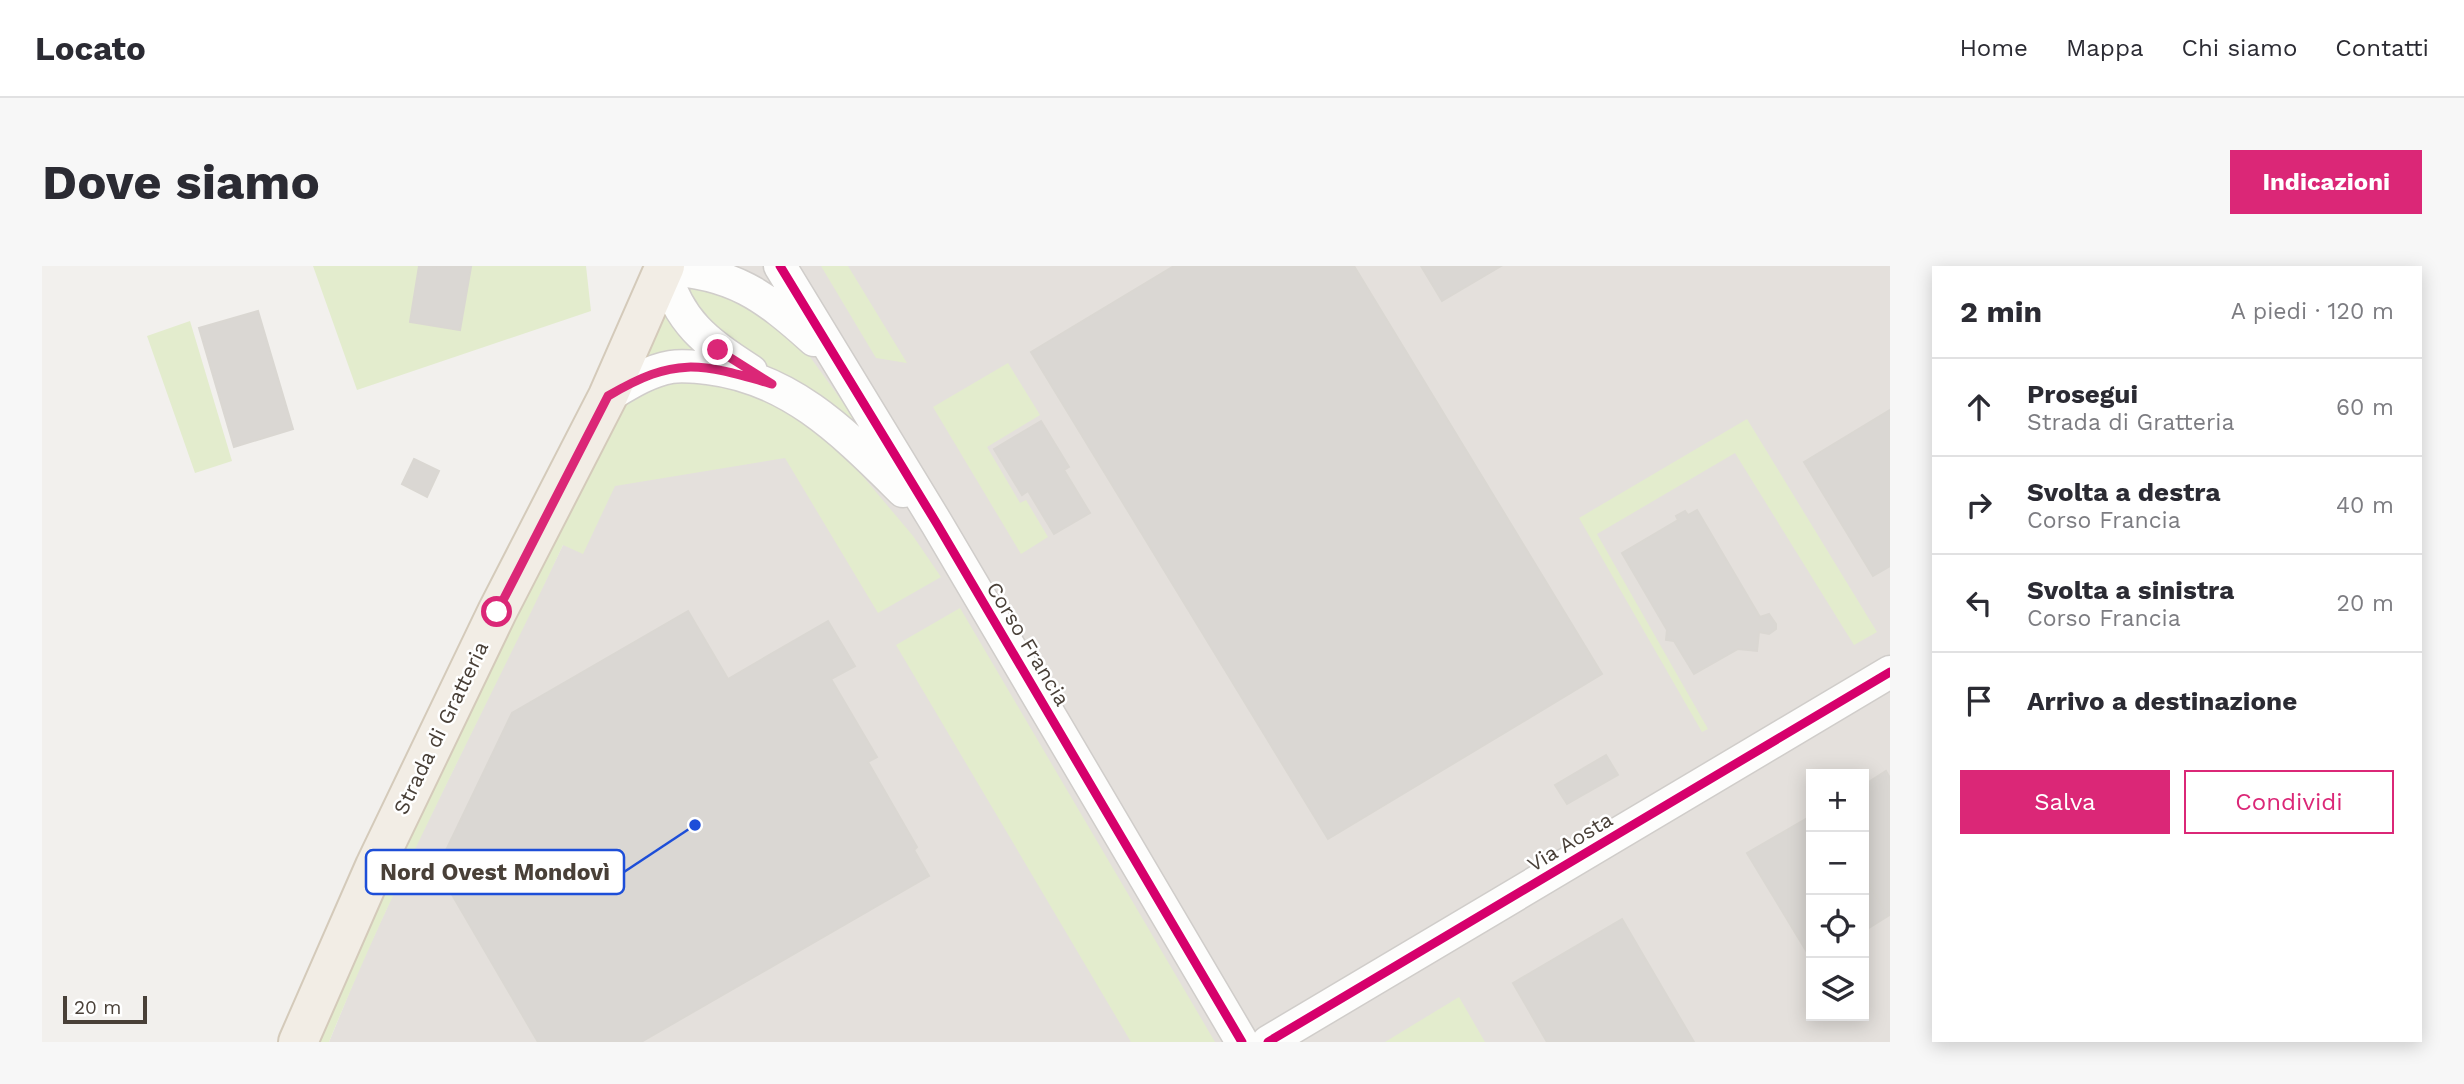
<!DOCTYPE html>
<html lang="it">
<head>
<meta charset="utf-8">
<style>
	:root { --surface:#fff; --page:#f7f7f7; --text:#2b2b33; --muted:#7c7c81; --line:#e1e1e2; --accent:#db2777 }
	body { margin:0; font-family:"Work Sans",sans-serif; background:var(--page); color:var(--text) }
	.controls { position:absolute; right:21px; bottom:21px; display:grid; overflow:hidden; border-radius:0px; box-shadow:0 4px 18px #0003 }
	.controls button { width:63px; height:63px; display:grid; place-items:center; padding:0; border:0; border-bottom:2px solid var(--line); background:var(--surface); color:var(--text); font:35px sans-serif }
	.scale { position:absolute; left:21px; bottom:18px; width:84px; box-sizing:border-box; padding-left:7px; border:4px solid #494038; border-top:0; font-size:19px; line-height:24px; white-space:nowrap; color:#494038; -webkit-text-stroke:5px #fff; paint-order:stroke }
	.stop { position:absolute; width:21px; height:21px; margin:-16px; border:5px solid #db2777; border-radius:50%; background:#fff }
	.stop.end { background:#db2777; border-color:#fff; box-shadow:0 2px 7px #0008 }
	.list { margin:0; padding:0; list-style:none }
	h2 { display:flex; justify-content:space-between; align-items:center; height:91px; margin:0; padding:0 28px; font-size:30px }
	h2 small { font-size:23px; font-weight:400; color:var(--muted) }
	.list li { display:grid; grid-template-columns:46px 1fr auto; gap:21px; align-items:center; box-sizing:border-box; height:98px; padding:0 28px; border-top:2px solid var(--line) }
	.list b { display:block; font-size:26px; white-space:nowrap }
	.list p { margin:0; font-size:23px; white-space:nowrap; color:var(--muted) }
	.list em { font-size:23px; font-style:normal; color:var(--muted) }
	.actions { display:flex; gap:14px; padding:21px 28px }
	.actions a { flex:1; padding:16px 0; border:2px solid var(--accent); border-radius:0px; text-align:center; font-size:24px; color:var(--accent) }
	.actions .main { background:var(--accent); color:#fff }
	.icon { flex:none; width:38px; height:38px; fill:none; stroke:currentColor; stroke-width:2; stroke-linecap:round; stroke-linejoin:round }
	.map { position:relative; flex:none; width:1848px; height:776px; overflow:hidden; border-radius:0px }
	header { display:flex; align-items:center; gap:42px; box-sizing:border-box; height:98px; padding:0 35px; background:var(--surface); border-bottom:2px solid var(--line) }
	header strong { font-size:33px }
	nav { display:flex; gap:38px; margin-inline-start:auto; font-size:24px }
	.intro { display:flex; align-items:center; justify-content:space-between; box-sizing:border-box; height:168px; padding:0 42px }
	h1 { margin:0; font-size:49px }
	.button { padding:18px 32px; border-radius:0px; background:var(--accent); color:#fff; font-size:24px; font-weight:700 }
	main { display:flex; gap:42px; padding:0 42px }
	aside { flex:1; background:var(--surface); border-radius:0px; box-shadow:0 4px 18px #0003 }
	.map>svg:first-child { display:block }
	.industrial { fill:#e4e0dc; fill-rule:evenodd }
	.green { fill:#e3eccd }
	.building { fill:#dad7d3; stroke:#dad7d2; stroke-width:2 }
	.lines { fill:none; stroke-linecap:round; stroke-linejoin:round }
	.minor-casing { stroke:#d0cdca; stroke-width:35 }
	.major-casing { stroke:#d4caba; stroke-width:42 }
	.minor { stroke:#fdfdfc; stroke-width:32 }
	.major { stroke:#f2ede5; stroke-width:38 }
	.cycleway-casing { stroke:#fff; stroke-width:13 }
	.cycleway { stroke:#d6006c; stroke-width:9 }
	.route { stroke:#db2777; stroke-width:9 }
	.labels { text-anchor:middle; stroke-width:5; stroke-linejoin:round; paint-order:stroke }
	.street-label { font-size:21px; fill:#494038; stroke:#fff }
	.leader { fill:none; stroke:#1d4ed8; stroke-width:2.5 }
	.callout-dot { fill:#1d4ed8; stroke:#fff; stroke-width:2.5 }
	.callout { fill:#fff; stroke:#1d4ed8; stroke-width:2.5 }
	.callout-label { font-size:23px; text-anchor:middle; font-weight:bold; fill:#494038 }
</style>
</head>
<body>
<header>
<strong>Locato</strong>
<nav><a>Home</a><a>Mappa</a><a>Chi siamo</a><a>Contatti</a></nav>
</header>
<div class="intro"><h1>Dove siamo</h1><a class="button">Indicazioni</a></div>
<main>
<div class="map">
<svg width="1848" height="776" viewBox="0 0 1848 776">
	<rect width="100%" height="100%" fill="#f2f0ed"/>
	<path class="industrial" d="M639,0H1848V776H287L317,703L366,596L521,279ZM1769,508H1822V750H1769Z"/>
	<path class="green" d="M271,0H544L549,45L315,124Z
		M779,0H806L865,97L834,92Z
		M635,14L689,26L763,84L834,182L670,65Z
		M624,41L666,91L598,98Z
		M148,55L190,195L153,207L105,70Z
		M966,97L998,149L945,181L978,237L984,234L1006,271L979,288L891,141Z
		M644,115H677L739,137L793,180L813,201L871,270L899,311L836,347L743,192L573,220L541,288L521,279C443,445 356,606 287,776H274L350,599L512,274L583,137L610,122Z
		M1705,153L1835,366L1812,379L1693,187L1555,268L1666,463L1660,466L1537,252Z
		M918,342L1173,776H1089L854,379Z
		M1417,731L1443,776H1343Z"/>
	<path class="building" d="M377,0L429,1L418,64L368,56Z
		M1132,0H1312L1560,408L1286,573L989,86Z
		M1379,0H1459L1400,35Z
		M216,45L251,163L192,181L157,62Z
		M1848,144V300L1831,310L1762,196Z
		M999,155L1027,201L1022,204L1048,247L1012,268L986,225L980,229L952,183Z
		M372,193L397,205L385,231L360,218Z
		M1655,244L1718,351L1727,348L1734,358V363L1727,368L1717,366L1715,385L1696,383L1652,408L1632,375L1624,374L1625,364L1580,287L1636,254L1634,250L1643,245L1646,249Z
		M646,345L686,413L786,355L813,400L789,413L835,491L826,496L875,581L872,584L887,610L599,776H496L395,603L470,447Z
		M1564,489L1576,509L1525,538L1513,519Z
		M1844,505L1848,512V649L1846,650L1822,610V519Z
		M1769,550V693L1705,587Z
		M1822,610L1846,650L1822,665Z
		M1580,653L1652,776H1505L1471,717Z"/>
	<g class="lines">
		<g class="minor-casing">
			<path id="minor" d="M738,0L895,258L1200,776
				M709,105C664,77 636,55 622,3C691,6 723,30 772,74
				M566,130C586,118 606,105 629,101C641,99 654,101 666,102C750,112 804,169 861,225
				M1226,776L1848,406"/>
		</g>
		<g class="major-casing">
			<path id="major" d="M256,776L333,600L455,346L566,130L623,0"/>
		</g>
		<use href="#minor" class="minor"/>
		<use href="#major" class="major"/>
		<g class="cycleway-casing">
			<path id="cycleway" d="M738,0L895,258L1200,776
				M1226,776L1848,406"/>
		</g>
		<use href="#cycleway" class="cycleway"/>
	</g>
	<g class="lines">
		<path class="route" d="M455,346L566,130C634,90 657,97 730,118L676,84"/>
	</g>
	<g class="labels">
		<g class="street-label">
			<text transform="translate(986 378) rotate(59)" y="7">Corso Francia</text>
			<text transform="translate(399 462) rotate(-64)" y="7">Strada di Gratteria</text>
			<text transform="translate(1528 576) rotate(-31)" y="7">Via Aosta</text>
		</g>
	</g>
	<path class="leader" d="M653 559L582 606"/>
	<circle class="callout-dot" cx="653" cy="559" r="7"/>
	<rect class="callout" x="324" y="584" width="258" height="44" rx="7"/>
	<g class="callout-label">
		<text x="453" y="614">Nord Ovest Mondovì</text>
	</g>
</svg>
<div class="controls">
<button>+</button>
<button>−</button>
<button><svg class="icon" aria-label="locate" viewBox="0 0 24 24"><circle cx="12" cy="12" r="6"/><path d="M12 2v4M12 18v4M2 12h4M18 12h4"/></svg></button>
<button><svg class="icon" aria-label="layers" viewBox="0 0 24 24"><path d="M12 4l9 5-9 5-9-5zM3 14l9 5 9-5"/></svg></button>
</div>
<div class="scale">20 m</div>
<div class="stop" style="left:455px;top:346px"></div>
<div class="stop end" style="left:676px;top:84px"></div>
</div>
<aside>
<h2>2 min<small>A piedi · 120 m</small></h2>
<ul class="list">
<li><svg class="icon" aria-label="ahead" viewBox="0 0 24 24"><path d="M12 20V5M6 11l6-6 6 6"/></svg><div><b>Prosegui</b><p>Strada di Gratteria</p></div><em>60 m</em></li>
<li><svg class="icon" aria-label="right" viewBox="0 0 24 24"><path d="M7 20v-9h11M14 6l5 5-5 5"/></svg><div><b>Svolta a destra</b><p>Corso Francia</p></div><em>40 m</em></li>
<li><svg class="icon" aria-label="left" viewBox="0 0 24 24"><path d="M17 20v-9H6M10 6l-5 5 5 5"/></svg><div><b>Svolta a sinistra</b><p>Corso Francia</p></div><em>20 m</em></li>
<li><svg class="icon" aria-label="arrive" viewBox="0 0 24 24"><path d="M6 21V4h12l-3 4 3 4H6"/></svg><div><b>Arrivo a destinazione</b></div></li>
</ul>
<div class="actions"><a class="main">Salva</a><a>Condividi</a></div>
</aside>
</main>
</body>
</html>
